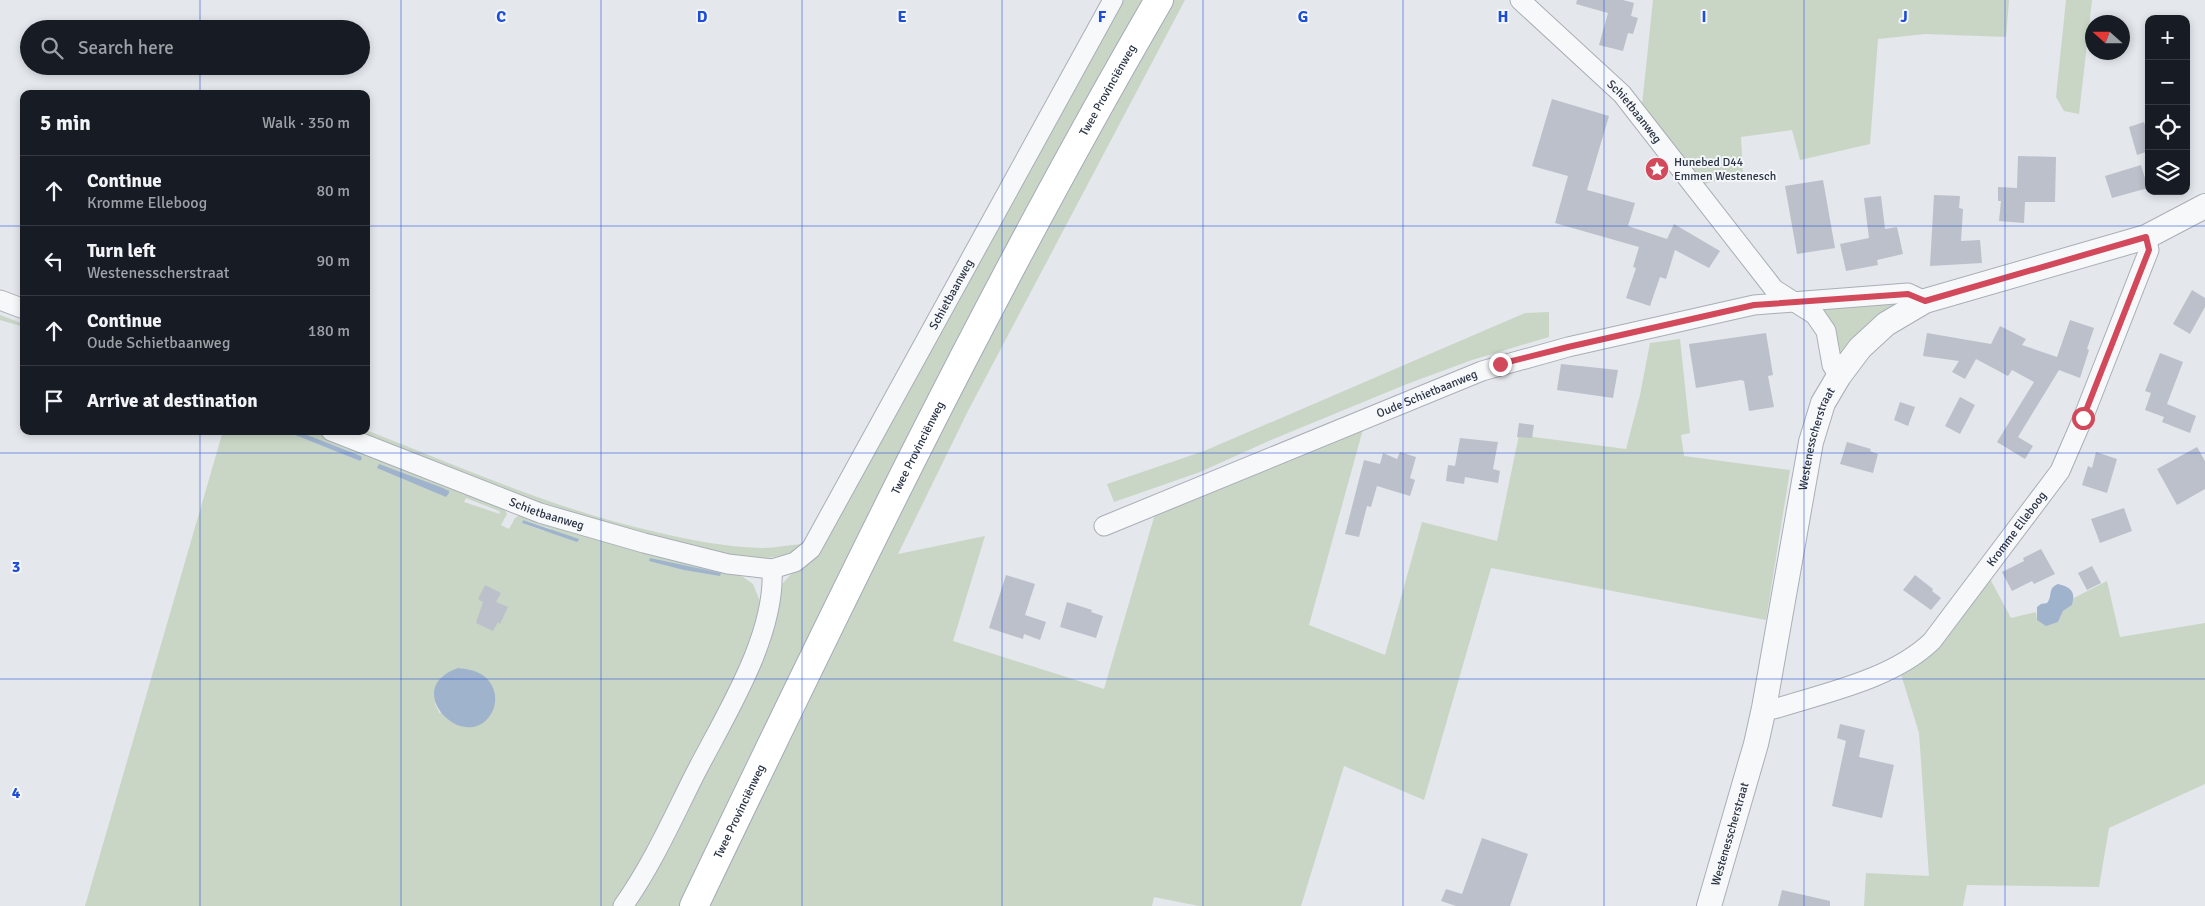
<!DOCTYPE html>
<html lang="en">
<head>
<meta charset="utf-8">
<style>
	:root { --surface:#171b24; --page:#242831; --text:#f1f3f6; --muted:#9ea1a6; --line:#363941 }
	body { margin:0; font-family:Signika,sans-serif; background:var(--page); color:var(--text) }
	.controls { position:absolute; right:15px; top:15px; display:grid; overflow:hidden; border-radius:10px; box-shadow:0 2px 8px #0003 }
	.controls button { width:45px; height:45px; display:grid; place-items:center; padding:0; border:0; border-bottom:1px solid var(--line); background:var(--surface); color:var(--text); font:25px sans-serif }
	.compass { position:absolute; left:2085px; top:15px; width:45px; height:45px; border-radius:50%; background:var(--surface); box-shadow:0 2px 8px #0003; rotate:291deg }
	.stop { position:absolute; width:15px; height:15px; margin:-11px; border:4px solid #d1495b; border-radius:50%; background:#fff }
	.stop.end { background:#d1495b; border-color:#fff; box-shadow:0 1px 5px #0008 }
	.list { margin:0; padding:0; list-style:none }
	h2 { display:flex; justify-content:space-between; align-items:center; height:65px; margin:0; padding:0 20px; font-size:21px }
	h2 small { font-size:16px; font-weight:400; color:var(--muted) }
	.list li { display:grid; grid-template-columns:32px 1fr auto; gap:15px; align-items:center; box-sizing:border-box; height:70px; padding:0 20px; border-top:1px solid var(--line) }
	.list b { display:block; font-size:19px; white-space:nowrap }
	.list p { margin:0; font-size:16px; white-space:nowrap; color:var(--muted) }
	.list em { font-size:16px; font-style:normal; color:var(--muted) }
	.icon { flex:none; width:28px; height:28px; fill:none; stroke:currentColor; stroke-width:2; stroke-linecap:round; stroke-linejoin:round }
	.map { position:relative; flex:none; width:2205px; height:906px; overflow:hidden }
	.search { position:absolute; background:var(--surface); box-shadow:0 2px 8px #0003; left:20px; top:20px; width:350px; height:55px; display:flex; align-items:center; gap:12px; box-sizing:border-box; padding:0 18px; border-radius:28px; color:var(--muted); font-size:19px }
	.panel { position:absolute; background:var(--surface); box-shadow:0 2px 8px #0003; left:20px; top:90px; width:350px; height:345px; border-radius:10px }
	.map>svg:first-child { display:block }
	.green { fill:#c9d6c5; fill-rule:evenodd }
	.water { fill:#9fb4cc }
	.building { fill:#bbc0ca }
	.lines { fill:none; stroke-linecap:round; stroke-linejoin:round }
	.minor-casing { stroke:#a9aeb7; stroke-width:21 }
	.tertiary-casing { stroke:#a9aeb7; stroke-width:26 }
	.primary-casing { stroke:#a3abb8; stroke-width:30 }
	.minor { stroke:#f7f8fa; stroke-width:19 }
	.tertiary { stroke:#f7f8fa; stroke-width:24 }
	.primary { stroke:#fff; stroke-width:28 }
	.route { stroke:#d1495b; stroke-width:6 }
	.grid { fill:none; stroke:#1d4ed8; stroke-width:1; stroke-opacity:0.55 }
	.labels { text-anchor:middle; stroke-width:4; stroke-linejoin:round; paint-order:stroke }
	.street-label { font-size:12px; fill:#2b3445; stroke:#f4f6f9 }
	.poi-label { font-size:12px; fill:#2b3445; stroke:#f4f6f9; text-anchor:start }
	.grid-label { font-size:16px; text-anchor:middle; font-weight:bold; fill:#1d4ed8; stroke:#f4f6f9; stroke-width:4; stroke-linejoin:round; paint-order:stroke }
</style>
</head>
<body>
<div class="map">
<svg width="2205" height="906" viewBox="0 0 2205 906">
	<rect width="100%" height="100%" fill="#e4e7ec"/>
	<path class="green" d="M1119,0H1149L838,579L746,764L680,906H628L783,583L793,572Z
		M1169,0H1185L968,411L898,554L985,536L953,641L1104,689L1157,507L1365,422L1309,625L1385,655L1422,522L1497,541L1519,435L1626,449L1640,395L1650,343L1680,339L1690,433L1681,435L1684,456L1790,470L1766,620L1491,568L1424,800L1344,766L1301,906H1199L1154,897L1152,906H704L946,409Z
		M1653,0H2009L2006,37L1925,34L1878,39L1870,144L1800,160L1792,130L1741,137L1743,174L1704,184L1642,105Z
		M2066,0H2092L2079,114L2064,111L2056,97Z
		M1905,299L1841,358L1818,307Z
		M1549,312V337L1472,360L1407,384L1271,440L1200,472L1114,502L1107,484L1204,451L1525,313Z
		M0,315L21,323L24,319V327L0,320Z
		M366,430C461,467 556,510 656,532C690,540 725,547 761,548C775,548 789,545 803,544C782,573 673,551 642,541C608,530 575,517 542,505C474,480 407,456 339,431Z
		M223,431H289L290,433L360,461L362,459L361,456L297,431H322L502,503L507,514L501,525L509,529L515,518L526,511L739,574L753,584L761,604L752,647L697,760L616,906H85ZM466,498L499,511L500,514L464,502ZM523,520L552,529L544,531L522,523ZM458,668L440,714L435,704L441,677Z
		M1989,577L2011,618L2036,612L2037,620L2058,622L2063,611L2072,605L2074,598L2107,581L2120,637L2205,623V784L2109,828L2099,887L1967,885L1963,906H1864L1866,873L1929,876L1919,733L1900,671Z"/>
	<path class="water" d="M289,431H297L361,456L362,459L360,461L290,433Z
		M379,464L443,488L449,491V493L446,497L377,468Z
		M523,520L579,539V540L577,542L522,523Z
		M650,558L721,573L720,576L684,570L649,561Z
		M2058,584C2071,587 2076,592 2072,605L2063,611L2058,622L2046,626L2037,620V607L2041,604L2047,603C2053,596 2047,588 2058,584Z
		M458,668C466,669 474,670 481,674C496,683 500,703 489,717C462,752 400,688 458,668Z"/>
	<path class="building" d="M1577,0H1623L1634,3L1631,16L1638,18L1633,34L1628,33L1623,51L1599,45L1608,13L1576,4Z
		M1552,99L1609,116L1587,190L1635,203L1628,226L1667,239L1674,224L1720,251L1709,268L1675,250L1666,279L1660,277L1650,306L1626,298L1636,268L1633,267L1639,247L1555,223L1568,176L1532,166Z
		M2144,122L2149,139V151L2137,155L2129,127Z
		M2018,156L2056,157L2055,202H2025L2024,223L1999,221L2001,201H1998V187L2017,188Z
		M2141,165L2148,188L2112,198L2105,176Z
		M1823,180L1835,248L1797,254L1785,186Z
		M1934,195L1960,196L1959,208L1963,209L1961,241L1980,240L1982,263L1930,266Z
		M1881,196L1885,229L1897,227L1903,254L1877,260L1878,265L1846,271L1840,244L1869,238L1864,198Z
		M2192,290L2205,298V307L2190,334L2173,324Z
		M2070,320L2094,328L2087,349L2089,350L2080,378L2059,370L2018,437L2033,446L2025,459L1997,442L2034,382L2012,370L2008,376L1976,359L1965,379L1952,372L1959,361L1923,356L1927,333L1991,344L2000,326L2026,339L2022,345L2057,357Z
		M1766,333L1773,375L1768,376L1774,407L1749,411L1744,381L1741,380L1696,388L1689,344Z
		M2160,353L2183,362L2167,404L2196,416L2190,433L2162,422L2164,417L2145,410L2151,393L2145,391Z
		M1561,364L1618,370L1613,398L1557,390Z
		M1960,397L1975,405L1960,434L1945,426Z
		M1900,402L1915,407L1908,426L1894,420Z
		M1519,423L1534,425L1532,438L1517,437Z
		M1460,438L1498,442L1493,469L1500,471L1498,483L1465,477L1464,484L1446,481L1448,465L1455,466Z
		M1847,442L1871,449L1870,451L1878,454L1873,473L1840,464Z
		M2197,447L2205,461V489L2177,505L2157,469Z
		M1400,452L1416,457L1410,478L1415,480L1410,496L1377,486L1371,507L1367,506L1359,537L1345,534L1364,460L1380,464L1383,453L1397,459Z
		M2096,452L2117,459L2107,493L2082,485L2088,466L2092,468Z
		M2124,508L2132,531L2100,543L2091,519Z
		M2041,549L2055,574L2034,584L2032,581L2012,591L2002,572L2024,561L2023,558Z
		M2092,566L2101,583L2087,590L2078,573Z
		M1006,575L1035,584L1025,615L1046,622L1040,640L1024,634L1023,639L989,628Z
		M1915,575L1933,589L1932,591L1941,598L1931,610L1903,590Z
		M485,585L501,593L496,602L508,607L500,624L498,622L493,631L476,623L483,602L478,599Z
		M1067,602L1092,610L1091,612L1103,616L1096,638L1060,627Z
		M1840,724L1865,730L1859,757L1894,765L1882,818L1832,806L1846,741L1837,738Z
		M1482,838L1528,854L1510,906H1456L1441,901L1446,889L1462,894Z
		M1782,890L1830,901V906H1778Z"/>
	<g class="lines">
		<g class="minor-casing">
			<g id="minor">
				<path id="s1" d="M1520,0L1622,94L1774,289L1815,315L1826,331L1832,365L1839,376"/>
				<path d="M0,300L24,309"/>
				<path id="s2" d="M331,431L540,513L644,543L728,564L772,569L795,562L811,549L1113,0"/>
				<path id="s3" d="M1104,526L1482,371L1568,347L1754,305L1908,293L1925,301"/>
				<path id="s4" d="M1764,708L1774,709C1825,693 1893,679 1932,641L2060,471L2083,418L2149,250L2146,237"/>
				<path d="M623,906C652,865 672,820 694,776C724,717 776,637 772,569"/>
			</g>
		</g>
		<g class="tertiary-casing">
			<g id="tertiary">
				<path id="s5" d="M1709,906L1756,744L1764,708L1811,442L1823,403L1839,376L1860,348L1886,324L1925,301L2146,237L2205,206"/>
			</g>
		</g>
		<g class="primary-casing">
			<g id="primary">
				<path id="s6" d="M694,906C841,599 988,294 1159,0"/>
			</g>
		</g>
		<use href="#minor" class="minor"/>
		<use href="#tertiary" class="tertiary"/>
		<use href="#primary" class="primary"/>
	</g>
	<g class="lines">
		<path class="route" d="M1500,364L1568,347L1754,305L1908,294L1925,301L2146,237L2149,250L2083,418"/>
	</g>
	<path class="grid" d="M200,0V29M401,0V906M601,0V906M802,0V906M1002,0V906M1203,0V906M1403,0V906M1604,0V906M1804,0V906M2005,0V906M200,66V94M0,226H24M366,226H2205M200,431V906M0,453H2205M0,679H2205"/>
	<defs>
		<g id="sight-disc" transform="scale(1.25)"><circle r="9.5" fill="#d1495b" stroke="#f4f6f9"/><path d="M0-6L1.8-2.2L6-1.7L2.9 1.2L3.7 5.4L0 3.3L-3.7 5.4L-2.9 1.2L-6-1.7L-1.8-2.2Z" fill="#fff"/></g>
	</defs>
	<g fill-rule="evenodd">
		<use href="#sight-disc" x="1657" y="169"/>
	</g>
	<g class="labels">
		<g class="street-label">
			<text dy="4" stroke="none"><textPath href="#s6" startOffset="915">Twee Provinciënweg</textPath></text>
			<text dy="4" stroke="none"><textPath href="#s1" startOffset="160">Schietbaanweg</textPath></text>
			<text dy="4" stroke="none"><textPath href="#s2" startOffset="799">Schietbaanweg</textPath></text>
			<text dy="4" stroke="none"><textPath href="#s3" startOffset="349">Oude Schietbaanweg</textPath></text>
			<text dy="4" stroke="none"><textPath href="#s5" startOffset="480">Westenesscherstraat</textPath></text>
			<text dy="4" stroke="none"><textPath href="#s6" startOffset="510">Twee Provinciënweg</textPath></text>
			<text dy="4" stroke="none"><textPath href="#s2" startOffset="231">Schietbaanweg</textPath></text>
			<text dy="4" stroke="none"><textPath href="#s4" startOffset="324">Kromme Elleboog</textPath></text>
			<text dy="4" stroke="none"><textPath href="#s6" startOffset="105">Twee Provinciënweg</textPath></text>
			<text dy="4" stroke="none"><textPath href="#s5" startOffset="75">Westenesscherstraat</textPath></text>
		</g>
		<g class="poi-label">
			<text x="1674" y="166">Hunebed D44<tspan x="1674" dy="14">Emmen Westenesch</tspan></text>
		</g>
	</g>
	<g class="grid-label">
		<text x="501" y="22">C</text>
		<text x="702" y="22">D</text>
		<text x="902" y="22">E</text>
		<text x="1102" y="22">F</text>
		<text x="1303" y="22">G</text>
		<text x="1503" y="22">H</text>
		<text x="1704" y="22">I</text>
		<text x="1904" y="22">J</text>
		<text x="16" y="572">3</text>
		<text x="16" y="798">4</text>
	</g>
</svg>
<div class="controls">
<button>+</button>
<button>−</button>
<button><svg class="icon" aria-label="locate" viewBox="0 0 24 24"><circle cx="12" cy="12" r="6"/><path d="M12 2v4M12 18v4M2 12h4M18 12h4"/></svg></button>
<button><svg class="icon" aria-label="layers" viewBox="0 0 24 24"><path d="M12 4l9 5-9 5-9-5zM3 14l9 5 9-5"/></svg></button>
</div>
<svg class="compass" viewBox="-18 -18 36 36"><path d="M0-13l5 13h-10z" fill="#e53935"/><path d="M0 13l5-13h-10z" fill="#9ea1a6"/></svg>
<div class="stop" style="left:2083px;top:418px"></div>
<div class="stop end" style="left:1500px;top:364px"></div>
<div class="search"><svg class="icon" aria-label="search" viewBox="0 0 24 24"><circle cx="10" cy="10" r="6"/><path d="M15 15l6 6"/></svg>Search here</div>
<section class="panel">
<h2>5 min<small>Walk · 350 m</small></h2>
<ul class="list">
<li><svg class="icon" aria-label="ahead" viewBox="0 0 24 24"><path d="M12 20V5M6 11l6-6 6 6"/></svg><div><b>Continue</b><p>Kromme Elleboog</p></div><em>80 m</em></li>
<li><svg class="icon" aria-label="left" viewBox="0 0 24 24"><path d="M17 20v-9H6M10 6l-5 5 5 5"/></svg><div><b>Turn left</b><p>Westenesscherstraat</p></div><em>90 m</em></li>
<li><svg class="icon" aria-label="ahead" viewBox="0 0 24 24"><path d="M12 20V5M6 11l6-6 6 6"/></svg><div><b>Continue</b><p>Oude Schietbaanweg</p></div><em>180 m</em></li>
<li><svg class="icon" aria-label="arrive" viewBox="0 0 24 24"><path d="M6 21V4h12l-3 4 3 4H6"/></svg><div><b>Arrive at destination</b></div></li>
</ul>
</section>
</div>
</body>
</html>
